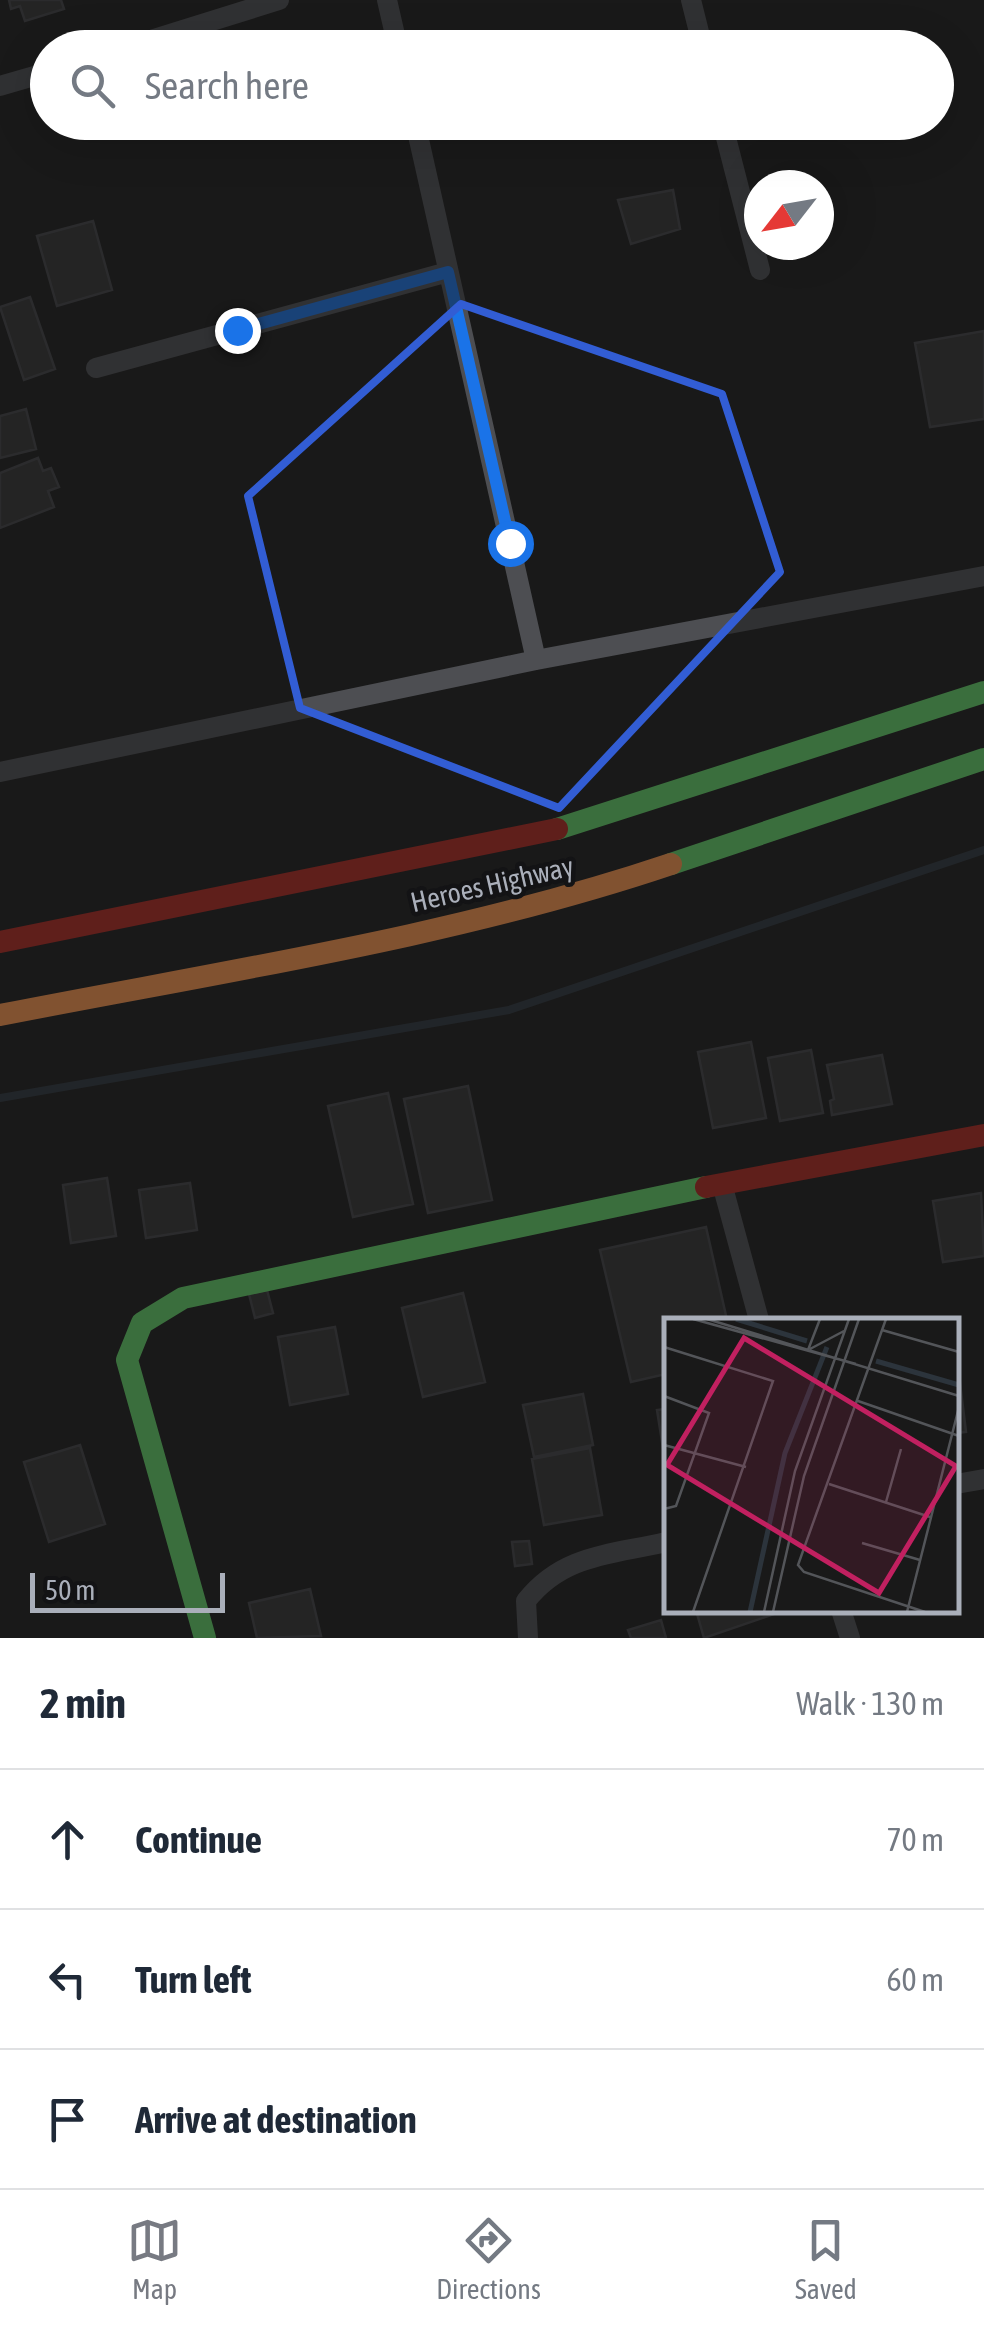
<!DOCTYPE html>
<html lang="en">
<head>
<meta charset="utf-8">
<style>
	:root { --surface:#fff; --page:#f2f2f3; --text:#1f2937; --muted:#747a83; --line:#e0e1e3; --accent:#777a82 }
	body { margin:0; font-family:"Asap Condensed",sans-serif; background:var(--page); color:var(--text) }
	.compass { position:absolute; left:744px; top:170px; width:90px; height:90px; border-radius:50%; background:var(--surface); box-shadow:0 10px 40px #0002; rotate:239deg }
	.scale { position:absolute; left:30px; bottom:25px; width:195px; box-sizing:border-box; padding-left:10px; border:5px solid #aaafba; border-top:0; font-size:28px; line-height:35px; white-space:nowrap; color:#aaafba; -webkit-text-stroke:8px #131315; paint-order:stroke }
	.stop { position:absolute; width:30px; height:30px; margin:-22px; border:8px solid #1a73e8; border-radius:50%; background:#fff }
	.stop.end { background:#1a73e8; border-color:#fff; box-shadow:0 2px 10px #0008 }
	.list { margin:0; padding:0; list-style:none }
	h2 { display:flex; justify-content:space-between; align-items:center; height:130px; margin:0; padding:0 40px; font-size:42px }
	h2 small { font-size:32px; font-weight:400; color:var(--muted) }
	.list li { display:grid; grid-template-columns:65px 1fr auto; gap:30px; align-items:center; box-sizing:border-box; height:140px; padding:0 40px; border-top:2px solid var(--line) }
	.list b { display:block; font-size:38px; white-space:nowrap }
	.list em { font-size:32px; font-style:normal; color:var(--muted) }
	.icon { flex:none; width:55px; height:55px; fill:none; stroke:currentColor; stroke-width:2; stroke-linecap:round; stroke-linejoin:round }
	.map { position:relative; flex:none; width:984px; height:1638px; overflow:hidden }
	.search { position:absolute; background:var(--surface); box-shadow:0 10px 40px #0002; left:30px; right:30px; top:30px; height:110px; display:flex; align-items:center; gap:25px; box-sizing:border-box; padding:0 35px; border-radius:55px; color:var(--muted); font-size:38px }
	.sheet { height:550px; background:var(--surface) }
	nav { display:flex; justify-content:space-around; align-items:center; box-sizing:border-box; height:140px; border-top:2px solid var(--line); background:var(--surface); font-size:28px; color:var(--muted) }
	nav a { display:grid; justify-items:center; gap:5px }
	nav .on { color:var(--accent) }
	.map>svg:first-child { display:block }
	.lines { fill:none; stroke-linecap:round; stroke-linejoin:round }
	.stream { stroke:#2c343c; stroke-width:8 }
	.building { fill:#313131; stroke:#414245; stroke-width:2.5 }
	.street { stroke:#4d4e52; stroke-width:20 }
	.fast { stroke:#63d668; stroke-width:22 }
	.slow { stroke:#ff974d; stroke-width:22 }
	.jam { stroke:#b3261e; stroke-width:22 }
	.route { stroke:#1a73e8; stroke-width:12 }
	.marked { fill:none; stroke:#325dd4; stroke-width:8; stroke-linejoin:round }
	.labels { text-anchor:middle; stroke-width:9; stroke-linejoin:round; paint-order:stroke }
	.street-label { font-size:28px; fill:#aaafba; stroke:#131315 }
	.inset-river { fill:none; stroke:#2c343c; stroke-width:5 }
	.inset-road { fill:none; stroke:#535559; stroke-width:2.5 }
	.view { fill:#c12060; fill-opacity:0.15; stroke:#c12060; stroke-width:5 }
	.inset-edge { fill:none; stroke:#aaafba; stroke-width:5 }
</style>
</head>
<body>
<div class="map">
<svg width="984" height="1638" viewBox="0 0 984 1638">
	<rect width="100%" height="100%" fill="#191919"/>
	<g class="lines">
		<path class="stream" d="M0,1098L509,1010L984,850"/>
	</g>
	<path class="building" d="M9,0H61L64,9L25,21L20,6L11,9Z
		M673,190L680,229L631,244L618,200Z
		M93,221L112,290L57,306L37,236Z
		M30,297L55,369L24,380L0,307Z
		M984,331V419L930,427L915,343Z
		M26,409L36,449L0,458V416Z
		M38,458L43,471L51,468L59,487L48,491L54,507L0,528V473Z
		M751,1042L766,1118L713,1128L698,1052Z
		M811,1050L823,1113L780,1121L768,1058Z
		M882,1055L892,1104L832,1115L830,1101L834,1099L827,1065Z
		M468,1086L492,1200L428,1213L404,1099Z
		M388,1093L413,1204L353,1217L328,1106Z
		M107,1178L116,1236L71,1243L63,1185Z
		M190,1183L197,1230L146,1238L139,1190Z
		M981,1193L984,1256L943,1262L933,1201Z
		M706,1227L727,1320H666V1374L631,1382L600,1250Z
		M267,1290L273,1313L255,1318L249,1294Z
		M463,1293L485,1382L423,1397L402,1308Z
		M335,1327L348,1394L290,1405L278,1337Z
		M956,1350L966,1432L956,1433Z
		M583,1394L593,1445L534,1457L523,1405Z
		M666,1409V1467L657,1410Z
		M80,1445L105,1524L49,1542L24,1462Z
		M590,1448L602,1515L544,1525L532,1459Z
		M529,1541L532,1564L515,1566L512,1542Z
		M310,1589L321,1636L257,1638L249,1603Z
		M696,1610H776L777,1613L704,1638Z
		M661,1620L666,1638H631L628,1630Z"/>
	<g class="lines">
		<path class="street" d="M387,0L398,48
			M691,0L703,48
			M125,48L279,0
			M0,86L48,72
			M415,122L536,660
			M722,122L760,270
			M96,368L448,272
			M0,772L536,660L984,576
			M722,1184L759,1320
			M956,1484L984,1479
			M841,1610L850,1638
			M528,1638L526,1601C563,1554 611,1555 666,1542"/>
		<path class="fast" d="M557,829L984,692
			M671,864L984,759
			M205,1638L127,1360L142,1323L183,1298L706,1187"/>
		<path class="slow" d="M0,1015C224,971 454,937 671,864"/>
		<path class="jam" d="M0,942L557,829
			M706,1187L984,1135"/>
	</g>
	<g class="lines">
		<path class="route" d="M237,330L448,272L510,543"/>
	</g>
	<path d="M0 0H984V1638H0ZM461,304L722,394L780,572L559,808L300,708L248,496Z" fill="#191919" fill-opacity=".55" fill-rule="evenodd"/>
	<path class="marked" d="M461,304L722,394L780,572L559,808L300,708L248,496Z"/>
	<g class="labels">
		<g class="street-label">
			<text transform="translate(492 884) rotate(-13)" y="10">Heroes Highway</text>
		</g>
	</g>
	<g transform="translate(664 1318)">
		<rect width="295" height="295" fill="#191919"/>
		<path class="inset-river" d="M72,1L143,23M212,43L295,67M86,294L121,135L163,29"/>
		<path class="inset-road" d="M29,1L192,46M43,1L295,78M222,1L134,247L140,254L261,294M218,12L295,34M0,29L109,63L29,294M146,31L180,13M144,32L156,1M0,78L45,95L12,188L0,191M194,83L295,118M0,127L82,149M165,166L266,199M222,184L237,131M198,225L256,242M100,294L131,153L185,1M109,294L140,158L195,1M243,294L295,89"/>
		<path class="view" d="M80,20L292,148L215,275L3,147Z"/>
		<rect width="295" height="295" class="inset-edge"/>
	</g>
</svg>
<svg class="compass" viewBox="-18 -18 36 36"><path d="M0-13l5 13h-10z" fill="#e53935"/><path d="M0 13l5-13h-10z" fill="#747a83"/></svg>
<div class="scale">50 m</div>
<div class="stop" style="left:510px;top:543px"></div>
<div class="stop end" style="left:237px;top:330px"></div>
<div class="search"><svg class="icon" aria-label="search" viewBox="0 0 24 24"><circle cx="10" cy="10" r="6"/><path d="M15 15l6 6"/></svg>Search here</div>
</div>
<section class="sheet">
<h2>2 min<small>Walk · 130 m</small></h2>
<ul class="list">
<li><svg class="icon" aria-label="ahead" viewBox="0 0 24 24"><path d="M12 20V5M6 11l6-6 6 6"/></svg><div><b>Continue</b></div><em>70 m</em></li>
<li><svg class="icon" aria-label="left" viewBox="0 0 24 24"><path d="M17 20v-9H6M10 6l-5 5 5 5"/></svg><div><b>Turn left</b></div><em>60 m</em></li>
<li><svg class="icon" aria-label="arrive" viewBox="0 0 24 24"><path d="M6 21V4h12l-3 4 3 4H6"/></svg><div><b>Arrive at destination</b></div></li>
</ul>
</section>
<nav>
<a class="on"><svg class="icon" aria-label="map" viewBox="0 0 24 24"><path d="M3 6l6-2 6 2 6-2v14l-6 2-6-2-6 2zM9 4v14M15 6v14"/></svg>Map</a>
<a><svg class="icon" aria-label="directions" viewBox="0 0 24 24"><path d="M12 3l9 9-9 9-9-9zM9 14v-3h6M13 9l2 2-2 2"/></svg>Directions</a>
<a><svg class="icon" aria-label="saved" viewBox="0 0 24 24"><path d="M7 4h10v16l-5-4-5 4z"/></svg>Saved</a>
</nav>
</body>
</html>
